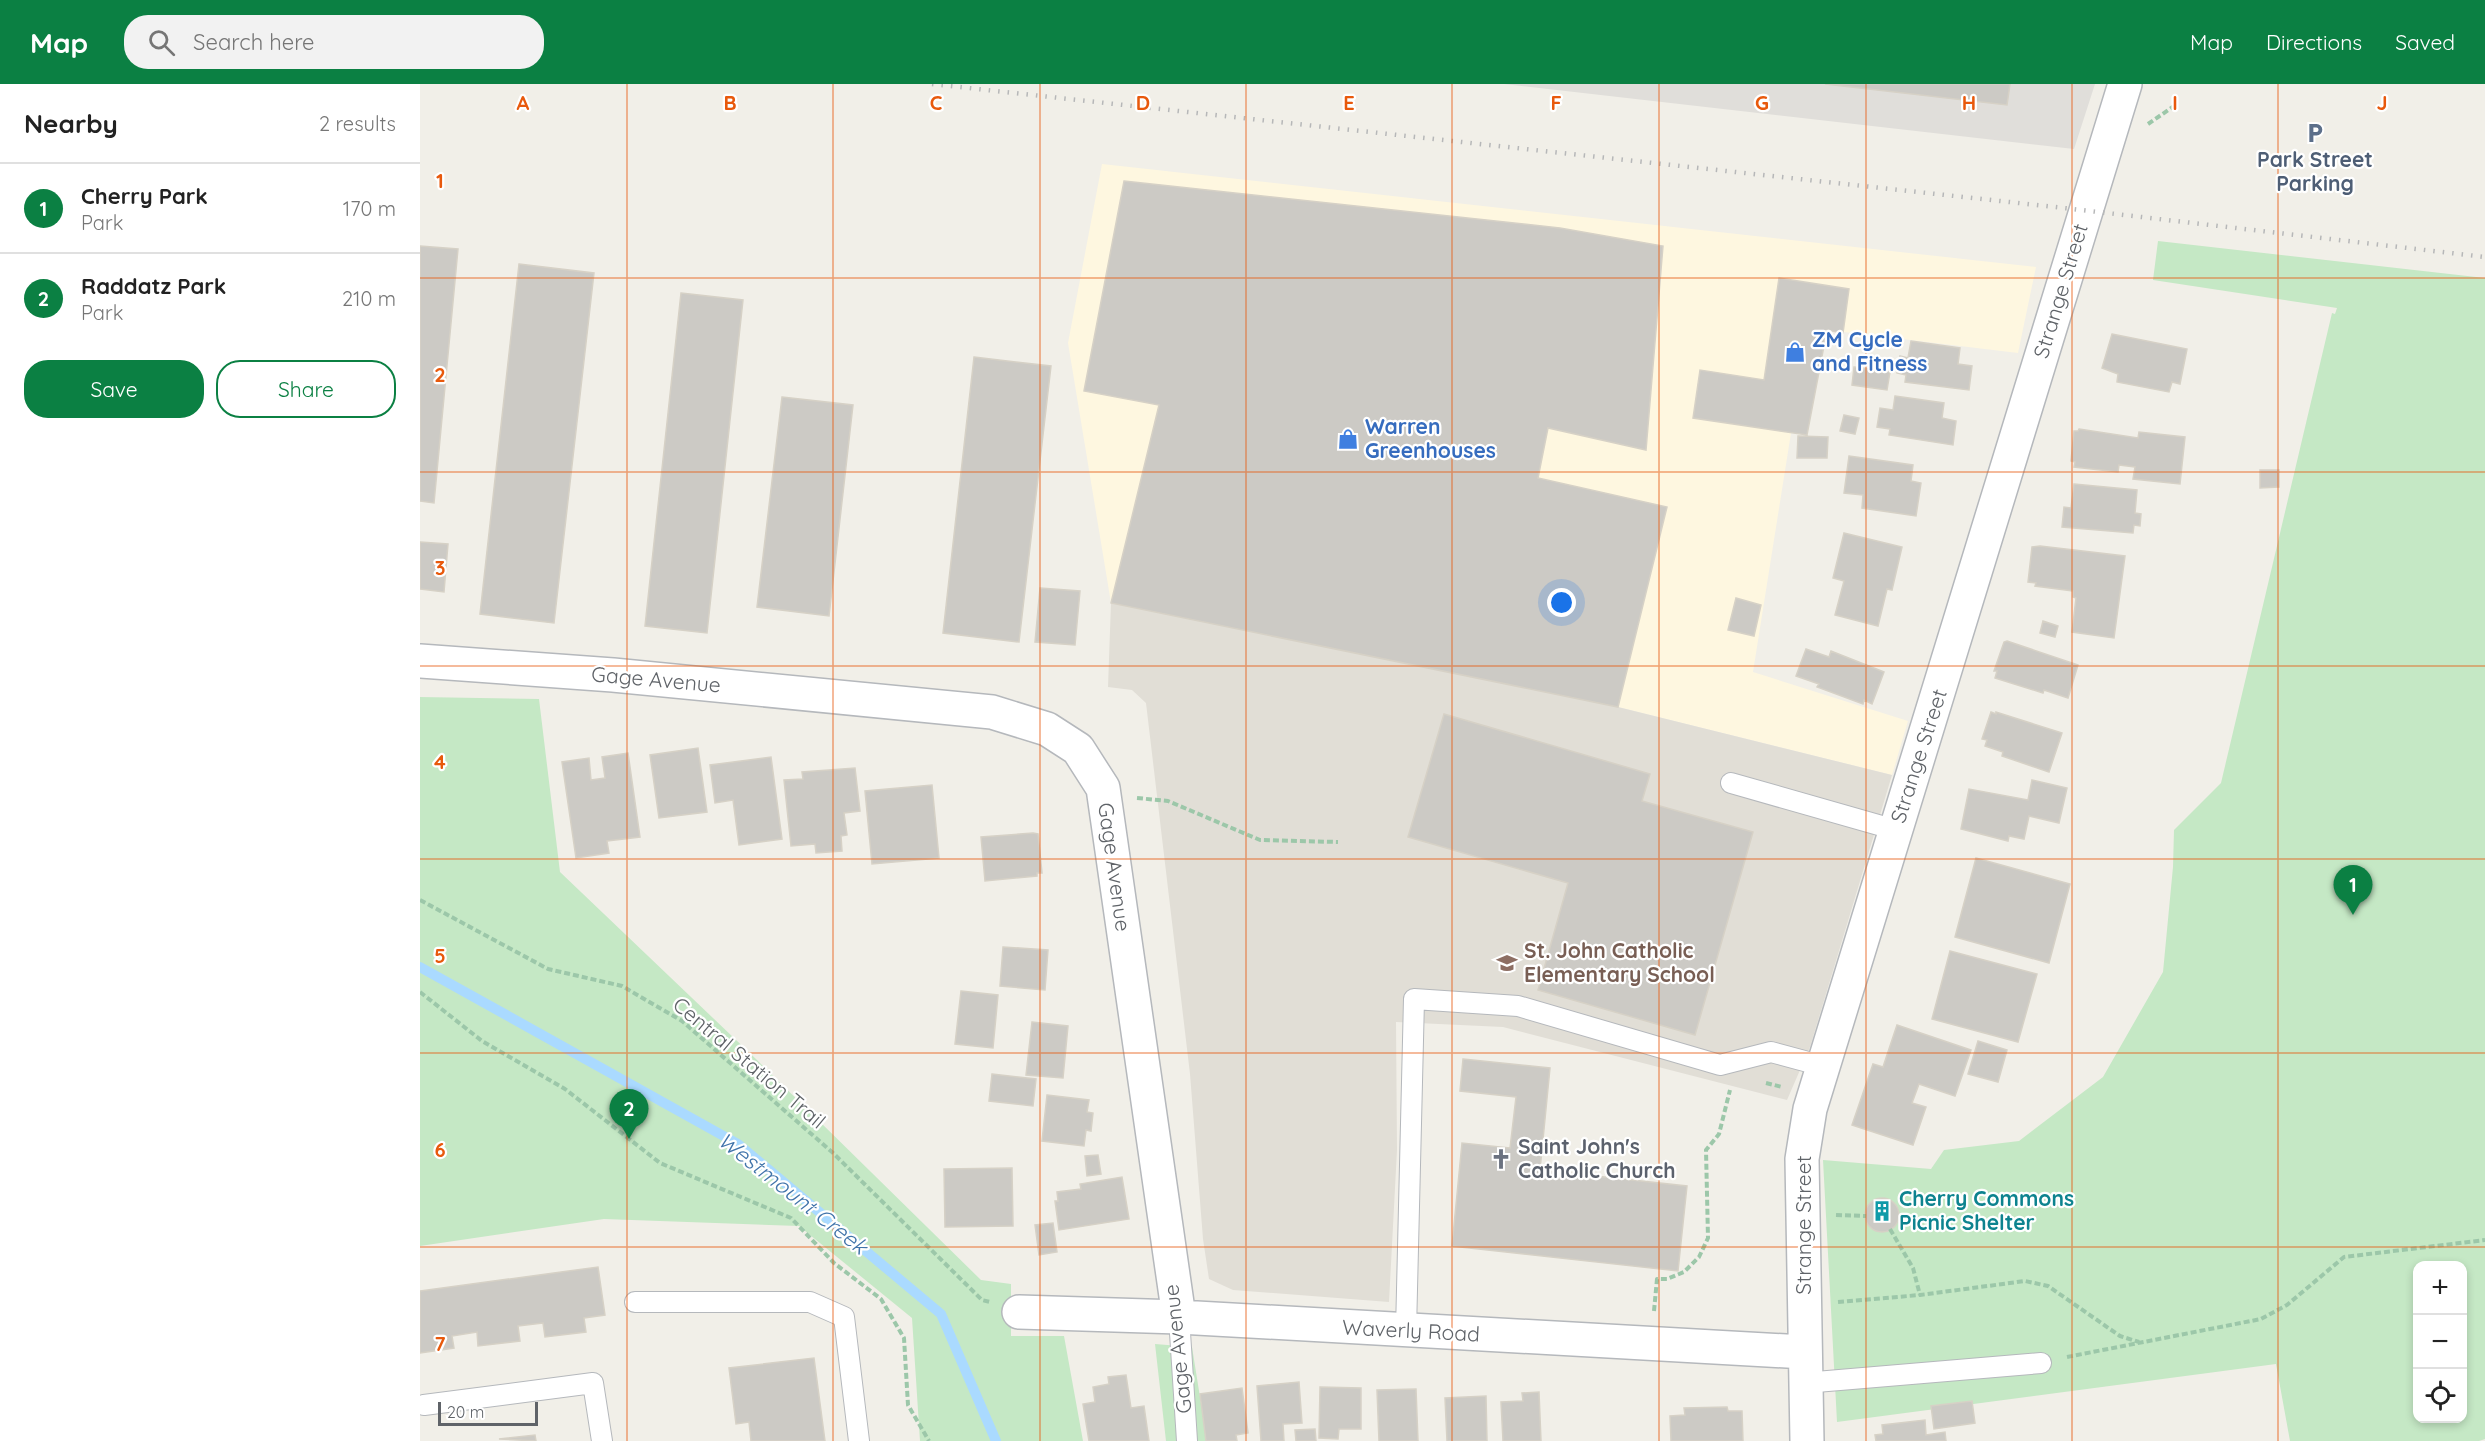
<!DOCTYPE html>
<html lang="en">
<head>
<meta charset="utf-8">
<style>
	:root { --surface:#fff; --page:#f2f2f2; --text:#222; --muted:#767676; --line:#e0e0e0; --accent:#0b8043 }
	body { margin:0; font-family:Quicksand,sans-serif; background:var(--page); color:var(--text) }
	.controls { position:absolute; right:18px; bottom:18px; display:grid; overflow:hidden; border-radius:12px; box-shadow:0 3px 9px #0003 }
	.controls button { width:54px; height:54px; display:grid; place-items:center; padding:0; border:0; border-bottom:2px solid var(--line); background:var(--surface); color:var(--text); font:30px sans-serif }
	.scale { position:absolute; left:18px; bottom:15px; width:100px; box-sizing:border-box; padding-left:6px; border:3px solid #5f6368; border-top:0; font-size:16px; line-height:21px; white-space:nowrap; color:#5f6368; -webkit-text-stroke:4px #fff; paint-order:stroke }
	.you { position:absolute; left:1142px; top:519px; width:21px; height:21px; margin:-15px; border:4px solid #fff; border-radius:50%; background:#1a73e8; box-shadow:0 0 0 9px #1a73e833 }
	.badge { display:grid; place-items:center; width:39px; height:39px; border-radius:50%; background:var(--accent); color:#fff; font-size:20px; font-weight:700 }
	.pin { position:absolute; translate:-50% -50px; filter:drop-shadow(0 2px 3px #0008) }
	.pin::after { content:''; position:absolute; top:32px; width:21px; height:18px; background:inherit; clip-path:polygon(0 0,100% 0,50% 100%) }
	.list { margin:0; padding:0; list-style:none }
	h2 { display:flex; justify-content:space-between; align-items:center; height:78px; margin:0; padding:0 24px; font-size:26px }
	h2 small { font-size:20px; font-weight:400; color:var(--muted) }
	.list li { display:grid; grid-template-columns:39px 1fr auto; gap:18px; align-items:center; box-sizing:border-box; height:90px; padding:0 24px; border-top:2px solid var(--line) }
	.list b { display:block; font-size:22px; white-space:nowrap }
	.list p { margin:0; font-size:20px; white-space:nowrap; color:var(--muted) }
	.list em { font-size:20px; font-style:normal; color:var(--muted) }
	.actions { display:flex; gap:12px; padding:18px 24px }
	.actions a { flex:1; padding:14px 0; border:2px solid var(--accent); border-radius:24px; text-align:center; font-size:21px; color:var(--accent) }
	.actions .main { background:var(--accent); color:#fff }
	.icon { flex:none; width:33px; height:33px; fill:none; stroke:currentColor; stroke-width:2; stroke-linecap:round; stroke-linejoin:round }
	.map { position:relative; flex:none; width:2065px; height:1357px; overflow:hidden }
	header { display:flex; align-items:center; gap:36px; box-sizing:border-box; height:84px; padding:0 30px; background:var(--accent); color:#fff }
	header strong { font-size:28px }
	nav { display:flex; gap:33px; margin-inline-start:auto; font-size:21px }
	.search { width:420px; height:54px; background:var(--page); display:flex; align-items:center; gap:15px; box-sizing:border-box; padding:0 21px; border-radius:24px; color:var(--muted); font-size:22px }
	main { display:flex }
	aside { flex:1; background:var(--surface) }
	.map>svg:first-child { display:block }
	.commercial { fill:#fef7e0 }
	.industrial { fill:#e0deda }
	.education { fill:#e1ded6 }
	.green { fill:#c5e8c5; fill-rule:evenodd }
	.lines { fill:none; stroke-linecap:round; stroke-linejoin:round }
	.stream { stroke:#aadaff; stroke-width:10 }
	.building { fill:#cccac5; stroke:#d6d1c6; stroke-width:1.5 }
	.lane-casing { stroke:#b5b8bc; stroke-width:22 }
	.street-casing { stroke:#b5b8bc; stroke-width:36 }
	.path { stroke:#9cc7a9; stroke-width:4; stroke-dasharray:6 3; stroke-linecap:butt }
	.lane { stroke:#fff; stroke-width:20 }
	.street { stroke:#fff; stroke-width:33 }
	.rail { stroke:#b6b7b8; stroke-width:4.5; stroke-dasharray:1.5 8; stroke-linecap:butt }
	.grid { fill:none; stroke:#e8590c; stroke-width:1.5; stroke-opacity:0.55 }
	.labels { text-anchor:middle; stroke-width:4.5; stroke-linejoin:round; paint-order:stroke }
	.service-label { font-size:21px; font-weight:bold; fill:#4e5e75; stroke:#fff }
	.street-label { font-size:21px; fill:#5f6368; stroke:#fff }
	.shop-label { font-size:21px; font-weight:bold; fill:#366cbe; stroke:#fff; text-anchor:start }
	.education-label { font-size:21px; font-weight:bold; fill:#785e54; stroke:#fff; text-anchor:start }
	.worship-label { font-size:21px; font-weight:bold; fill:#5b616d; stroke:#fff; text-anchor:start }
	.culture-label { font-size:21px; font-weight:bold; fill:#0d838f; stroke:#fff; text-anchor:start }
	.water-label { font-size:22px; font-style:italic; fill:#4174aa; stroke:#fff }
	.grid-label { font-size:20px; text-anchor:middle; font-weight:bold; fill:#e8590c; stroke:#fff; stroke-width:4.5; stroke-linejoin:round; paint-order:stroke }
</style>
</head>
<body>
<header>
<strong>Map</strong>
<div class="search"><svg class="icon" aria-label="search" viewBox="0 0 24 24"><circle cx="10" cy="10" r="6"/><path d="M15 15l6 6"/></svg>Search here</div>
<nav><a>Map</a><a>Directions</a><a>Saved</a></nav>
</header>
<main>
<aside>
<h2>Nearby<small>2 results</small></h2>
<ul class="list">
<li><span class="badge">1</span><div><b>Cherry Park</b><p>Park</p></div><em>170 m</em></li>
<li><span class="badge">2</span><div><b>Raddatz Park</b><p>Park</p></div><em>210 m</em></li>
</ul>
<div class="actions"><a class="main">Save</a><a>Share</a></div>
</aside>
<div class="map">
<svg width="2065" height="1357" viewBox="0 0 2065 1357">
	<rect width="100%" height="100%" fill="#f1efe8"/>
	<path class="commercial" d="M682,80L1616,183L1598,269L1407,246L1387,351L1371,349L1333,588L1488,637L1472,691L1198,623L691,519L648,259Z"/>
	<path class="industrial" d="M1084,0H1675L1654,65Z"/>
	<path class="education" d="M691,519L1198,623L1472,691L1390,963L1367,1016L1083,943L976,938L977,1066L969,1218L813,1206L789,1195L783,1155L770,990L726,619L712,606L688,603Z"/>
	<path class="green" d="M1738,157L2065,194V1355L2059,1357H1870L1856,1280L1417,1338L1403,1076L1511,1085L1524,1066L1599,1057L1683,993L1743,888L1753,783L1754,746L1801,699L1912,229L1915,230L1917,224L1733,196ZM1998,1182H2042V1334H1998Z
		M0,613L119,615L140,788L337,976L561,1196L591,1200V1252H644L663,1357H500L492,1234L379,1142L184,1135L0,1162Z
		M735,1260L772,1263L787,1357H746Z"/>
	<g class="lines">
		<path class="stream" d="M0,883L318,1060L521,1230L576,1357"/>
	</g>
	<path class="building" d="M1405,0H1590L1587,21Z
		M704,97L1140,144L1243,162L1226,366L1128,344L1118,394L1247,423L1198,623L691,519L739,321L664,307Z
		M0,162L38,165L14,419L0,417Z
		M99,180L174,189L134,539L60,530Z
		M1359,194L1429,205L1423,249L1407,246L1387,351L1273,334L1280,286L1344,296Z
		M261,209L323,216L287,549L225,542Z
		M1692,250L1767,265L1760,300L1752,298L1749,308L1697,298L1698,290L1682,284Z
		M1491,257L1540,264L1538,280L1552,282L1549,306L1485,298L1486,291L1477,289L1480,272L1488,274Z
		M554,273L631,282L599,558L523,549Z
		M1434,283L1470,288L1467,306L1432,301Z
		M1475,312L1524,319L1522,334L1536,337L1533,361L1469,351L1470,345L1457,343L1460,324L1473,326Z
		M362,313L433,321L409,532L337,523Z
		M1424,331L1439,334L1435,350L1420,347Z
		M1659,345L1718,354L1719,348L1765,353L1760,400L1713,395L1715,383L1699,381L1698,388L1654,383L1655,378L1651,377L1654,347H1658Z
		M1378,352L1408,353L1407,374H1377Z
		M1429,372L1493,381L1491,397L1501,399L1496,432L1442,424L1443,411L1424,409Z
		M1840,386H1859V403L1840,404Z
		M1654,400L1717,406L1715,429L1721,430L1720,442L1714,441L1713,449L1642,443L1644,423L1651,424Z
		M1424,449L1482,463L1472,506L1467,505L1458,542L1415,531L1424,497L1413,494Z
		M0,458L28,460L24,508L0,505Z
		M1620,462L1705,472L1694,554L1652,548L1656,514L1653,513V507L1615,502L1616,499L1608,498L1612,463Z
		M620,504L660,507L655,561L615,558Z
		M1316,514L1341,521L1334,552L1308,546Z
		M1623,537L1638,542L1635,553L1620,549Z
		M1587,557L1658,581L1648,614L1624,606L1623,609L1575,594L1577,587H1574L1584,558Z
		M1386,565L1409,573L1411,567L1464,588L1452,620L1444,616L1443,620L1397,603L1399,600L1376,592Z
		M1571,628L1576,630V628L1642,649L1629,688L1582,672L1583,668L1565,662L1567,656L1562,655Z
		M1024,630L1230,690L1222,717L1333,748L1275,951L1118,906L1148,799L988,753Z
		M278,664L287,728L239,734L230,671Z
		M208,669L220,753L187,757L189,769L156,774L142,678L169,674L171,696L185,694L182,673Z
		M351,673L362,755L319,761L313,716L295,719L290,681Z
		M435,684L440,727L424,729L427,751L421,752L422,767L396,769L395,760L371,762L364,696L383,695L382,688Z
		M1612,696L1647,704L1639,739L1609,732L1604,755L1589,752L1588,757L1541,745L1549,705L1608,716Z
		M512,701L519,774L452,780L445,707Z
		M613,749L618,750L622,789H617V792L565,797L561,753Z
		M1556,774L1650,800L1629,879L1535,853Z
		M583,863L628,866L625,906L580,902Z
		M1530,867L1617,890L1598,958L1512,935Z
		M541,907L578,911L573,964L535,960Z
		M612,938L648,942L643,994L606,991Z
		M1477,941L1551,966L1535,1012L1499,1000L1492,1019L1506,1023L1493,1061L1432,1041L1453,980L1463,983Z
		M1558,957L1587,966L1578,998L1548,990Z
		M1043,975L1130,984L1120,1086L1267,1102L1258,1187L1032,1162L1042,1059L1090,1064L1096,1013L1040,1007Z
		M572,990L616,995L613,1022L569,1017Z
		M627,1011L669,1016L667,1028L673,1029L671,1047L666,1046L664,1062L622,1057Z
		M678,1071L681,1090L667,1092L665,1072Z
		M592,1084L593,1142L525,1143L524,1085Z
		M702,1093L709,1135L639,1146L635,1117H638L637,1108L661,1105L660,1100Z
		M1445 1131a17 17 0 1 1 34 0a17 17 0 1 1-34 0Z
		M633,1139L637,1168L619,1171L615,1141Z
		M178,1183L185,1231L164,1234L166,1248L125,1253L123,1239L98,1242L100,1257L58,1262L57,1248L32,1252L34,1264L0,1269V1207Z
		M394,1274L405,1357H331L329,1338L316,1340L309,1284Z
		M706,1291L711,1324L724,1322L729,1357H669L663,1320L675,1318L673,1303L689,1300L688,1293Z
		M879,1298L882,1339L863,1340L864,1357H841L837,1302Z
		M900,1303L941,1304V1345H919L918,1355L899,1354Z
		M822,1304L828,1349L816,1351L817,1357H786L780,1310Z
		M996,1305L998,1357H959L957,1306Z
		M1119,1308L1121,1357H1083L1081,1318L1103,1317L1102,1309Z
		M1066,1312L1067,1357H1027L1025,1314Z
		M1552,1317L1555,1339L1514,1345L1511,1322Z
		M1307,1323L1308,1327H1322L1323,1357H1251L1250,1332L1265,1331L1264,1324Z
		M1505,1336L1506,1351L1525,1348L1526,1357H1456L1455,1351L1463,1350L1462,1341Z
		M895,1345L896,1357H876L875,1346Z
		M115,1351L116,1357L79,1355Z"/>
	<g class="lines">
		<g class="lane-casing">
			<path id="lane" d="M1311,699L1476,746
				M215,1218H390L424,1233L439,1357
				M759,1233L767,1357
				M986,1247L994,915L1098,922L1300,981L1351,968L1403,982
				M1384,1299L1621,1279
				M4,1321L173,1299L182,1357"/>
		</g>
		<g class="street-casing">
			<path id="street" d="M0,577L193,591L572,628L627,645L658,665L683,704L759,1233
				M599,1228L759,1233L1384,1268
				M1387,1357L1382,1075L1390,1025L1705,0"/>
		</g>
		<path class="path" d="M1728,40L1757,20
			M717,714L748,717L840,756L918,758
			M0,816L128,885L202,902L262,937L412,1068L562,1216L570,1218
			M0,908L62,957L145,1005L240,1079L371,1134L414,1179L461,1215L484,1254L488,1321L509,1357
			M1346,999L1362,1003
			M1416,1131L1446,1132
			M1470,1145L1493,1184L1500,1211
			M1418,1218L1500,1211L1605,1197L1628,1202L1700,1252L1719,1258
			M1234,1227L1237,1195H1247L1264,1188L1279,1173L1288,1154L1286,1066L1299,1050L1310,1006
			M1647,1273L1841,1235L1867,1221L1924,1173L2065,1156"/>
		<use href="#lane" class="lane"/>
		<use href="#street" class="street"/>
		<path class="rail" d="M512,0L1644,124L2065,173"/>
	</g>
	<path class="grid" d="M207,0V1357M413,0V1357M620,0V1357M826,0V1357M1032,0V1357M1239,0V1357M1446,0V1357M1652,0V1357M1858,0V1357M0,194H2065M0,388H2065M0,582H2065M0,775H2065M0,969H2065M0,1163H2065"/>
	<defs>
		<g id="parking-bare" transform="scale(1.62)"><path d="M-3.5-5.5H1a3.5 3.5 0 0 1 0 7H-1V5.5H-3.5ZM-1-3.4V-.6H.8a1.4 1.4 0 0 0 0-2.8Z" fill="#5c6f8a" stroke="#fff" stroke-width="2.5" paint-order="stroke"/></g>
		<g id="shop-bare" transform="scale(1.62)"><path d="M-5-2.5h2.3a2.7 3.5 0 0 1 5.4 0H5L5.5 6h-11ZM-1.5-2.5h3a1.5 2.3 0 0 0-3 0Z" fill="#3f7fe0" stroke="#fff" stroke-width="2.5" paint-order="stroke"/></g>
		<g id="school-bare" transform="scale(1.62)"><path d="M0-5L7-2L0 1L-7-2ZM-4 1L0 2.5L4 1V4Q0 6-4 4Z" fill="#8d6e63" stroke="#fff" stroke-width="2.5" paint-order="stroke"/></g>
		<g id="church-bare" transform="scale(1.62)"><path d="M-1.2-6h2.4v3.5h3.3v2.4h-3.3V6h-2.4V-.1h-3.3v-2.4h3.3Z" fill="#6b7280" stroke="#fff" stroke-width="2.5" paint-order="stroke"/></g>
		<g id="building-bare" transform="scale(1.62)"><path d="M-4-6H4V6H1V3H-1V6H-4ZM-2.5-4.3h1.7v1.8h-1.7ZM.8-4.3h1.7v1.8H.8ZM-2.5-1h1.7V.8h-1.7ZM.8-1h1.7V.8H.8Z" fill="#0f9aa8" stroke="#fff" stroke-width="2.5" paint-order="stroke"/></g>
	</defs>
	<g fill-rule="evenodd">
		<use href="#parking-bare" x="1895" y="49"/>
		<use href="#shop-bare" x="1375" y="268"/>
		<use href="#shop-bare" x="928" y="355"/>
		<use href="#school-bare" x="1087" y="879"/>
		<use href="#church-bare" x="1081" y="1075"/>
		<use href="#building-bare" x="1462" y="1127"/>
	</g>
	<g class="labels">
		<g class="service-label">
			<text x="1895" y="83">Park Street<tspan x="1895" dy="24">Parking</tspan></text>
		</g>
		<g class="street-label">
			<text transform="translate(1641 207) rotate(-73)" y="7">Strange Street</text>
			<text transform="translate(236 596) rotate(5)" y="7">Gage Avenue</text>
			<text transform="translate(1499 672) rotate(-72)" y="7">Strange Street</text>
			<text transform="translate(694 783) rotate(82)" y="7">Gage Avenue</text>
			<text transform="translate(329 979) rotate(40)" y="7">Central Station Trail</text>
			<text transform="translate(1384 1141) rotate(-90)" y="7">Strange Street</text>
			<text transform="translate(991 1247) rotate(3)" y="7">Waverly Road</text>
			<text transform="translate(758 1265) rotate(-96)" y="7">Gage Avenue</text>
		</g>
		<g class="shop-label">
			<text x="1392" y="263">ZM Cycle<tspan x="1392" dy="24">and Fitness</tspan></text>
			<text x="945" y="350">Warren<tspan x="945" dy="24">Greenhouses</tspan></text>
		</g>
		<g class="education-label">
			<text x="1104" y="874">St. John Catholic<tspan x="1104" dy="24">Elementary School</tspan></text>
		</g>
		<g class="worship-label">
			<text x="1098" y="1070">Saint John's<tspan x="1098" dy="24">Catholic Church</tspan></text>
		</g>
		<g class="culture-label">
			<text x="1479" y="1122">Cherry Commons<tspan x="1479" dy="24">Picnic Shelter</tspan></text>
		</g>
		<g class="water-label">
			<text transform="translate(373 1109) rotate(38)" y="8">Westmount Creek</text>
		</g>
	</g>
	<g class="grid-label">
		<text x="103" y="26">A</text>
		<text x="310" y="26">B</text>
		<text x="516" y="26">C</text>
		<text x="723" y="26">D</text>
		<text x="929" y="26">E</text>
		<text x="1136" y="26">F</text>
		<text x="1342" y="26">G</text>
		<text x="1549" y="26">H</text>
		<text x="1755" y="26">I</text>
		<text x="1962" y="26">J</text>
		<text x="20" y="104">1</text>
		<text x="20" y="298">2</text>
		<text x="20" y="491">3</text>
		<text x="20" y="685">4</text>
		<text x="20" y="879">5</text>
		<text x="20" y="1073">6</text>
		<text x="20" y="1267">7</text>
	</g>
</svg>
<div class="controls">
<button>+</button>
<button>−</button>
<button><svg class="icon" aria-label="locate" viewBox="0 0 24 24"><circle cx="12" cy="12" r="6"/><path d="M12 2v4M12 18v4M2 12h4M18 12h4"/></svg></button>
</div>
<div class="scale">20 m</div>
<div class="you"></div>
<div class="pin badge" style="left:1933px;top:831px">1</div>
<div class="pin badge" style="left:209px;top:1055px">2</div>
</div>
</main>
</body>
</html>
